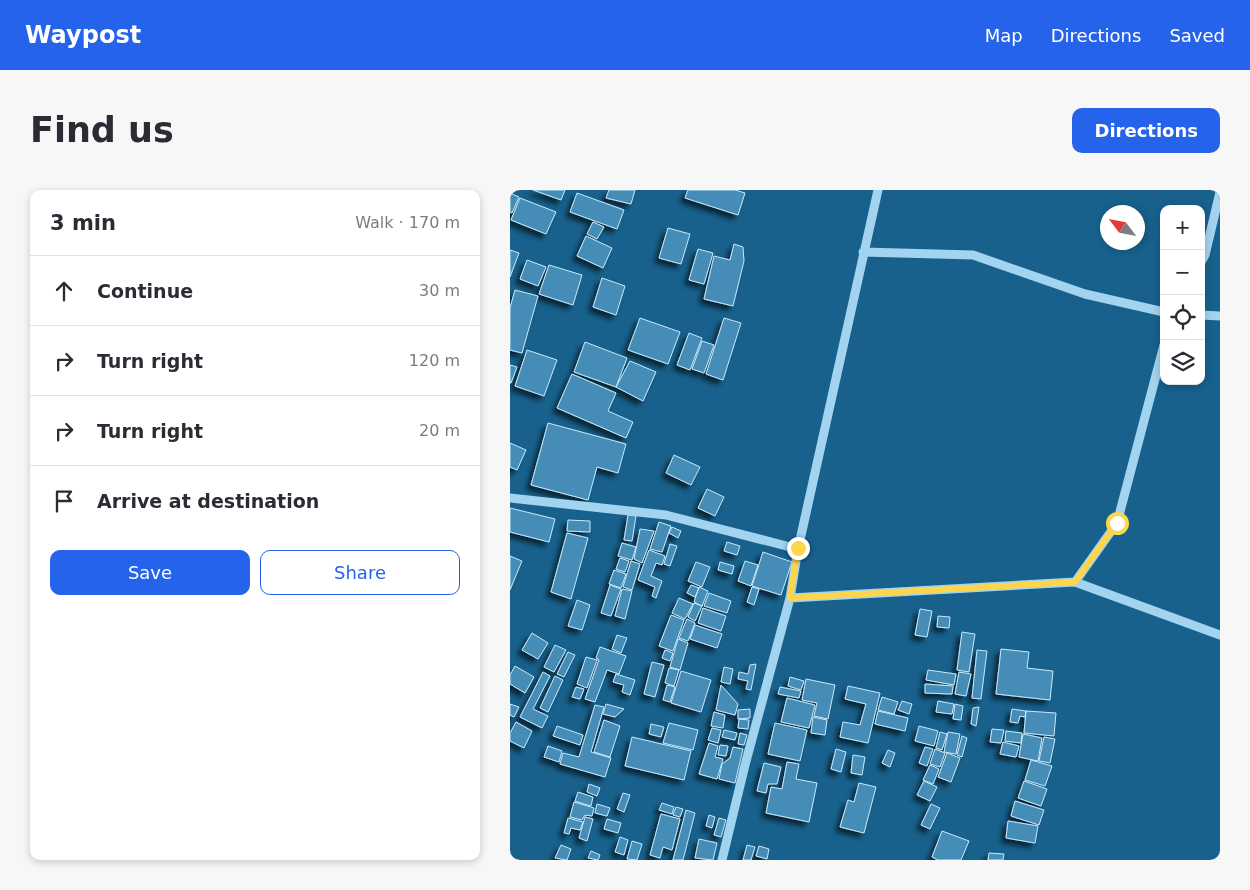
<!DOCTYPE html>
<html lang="en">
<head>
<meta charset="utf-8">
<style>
	:root { --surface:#fff; --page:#f7f7f7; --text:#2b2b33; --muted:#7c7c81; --line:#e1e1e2; --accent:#2563eb }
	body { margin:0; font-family:"DejaVu Sans",sans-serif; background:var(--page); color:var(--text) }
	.controls { position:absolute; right:15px; top:15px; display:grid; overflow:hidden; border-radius:10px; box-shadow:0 2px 8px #0003 }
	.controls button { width:45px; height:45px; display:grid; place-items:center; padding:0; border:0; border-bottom:1px solid var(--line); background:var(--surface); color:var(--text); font:25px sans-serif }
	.compass { position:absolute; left:590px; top:15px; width:45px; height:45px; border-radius:50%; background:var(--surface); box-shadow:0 2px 8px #0003; rotate:302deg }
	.stop { position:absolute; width:15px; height:15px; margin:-11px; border:4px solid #ffd54a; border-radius:50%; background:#fff }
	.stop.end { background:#ffd54a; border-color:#fff; box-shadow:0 1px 5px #0008 }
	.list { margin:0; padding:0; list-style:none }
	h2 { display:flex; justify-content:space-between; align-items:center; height:65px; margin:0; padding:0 20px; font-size:21px }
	h2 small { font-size:16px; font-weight:400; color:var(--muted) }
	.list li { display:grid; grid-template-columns:32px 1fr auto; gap:15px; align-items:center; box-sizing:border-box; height:70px; padding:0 20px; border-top:1px solid var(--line) }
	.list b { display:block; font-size:19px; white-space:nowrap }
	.list em { font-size:16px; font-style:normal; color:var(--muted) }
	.actions { display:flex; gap:10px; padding:15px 20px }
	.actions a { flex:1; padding:11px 0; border:1px solid var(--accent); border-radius:10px; text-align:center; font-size:18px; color:var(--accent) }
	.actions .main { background:var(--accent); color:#fff }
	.icon { flex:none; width:28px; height:28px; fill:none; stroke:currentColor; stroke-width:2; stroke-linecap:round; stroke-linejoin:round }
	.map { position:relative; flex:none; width:710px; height:670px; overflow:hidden; border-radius:10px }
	header { display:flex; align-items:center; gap:30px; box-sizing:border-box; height:70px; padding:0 25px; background:var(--accent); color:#fff }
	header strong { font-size:24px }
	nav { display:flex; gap:28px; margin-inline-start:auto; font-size:18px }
	.intro { display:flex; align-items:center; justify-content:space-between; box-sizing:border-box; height:120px; padding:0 30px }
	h1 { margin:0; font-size:35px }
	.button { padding:12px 22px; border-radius:10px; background:var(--accent); color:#fff; font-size:18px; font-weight:700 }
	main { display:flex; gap:30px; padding:0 30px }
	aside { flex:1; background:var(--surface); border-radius:10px; box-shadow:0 2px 8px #0003 }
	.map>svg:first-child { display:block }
	.building { fill:#448db7; stroke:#c8e9fb; filter:url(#shadow) }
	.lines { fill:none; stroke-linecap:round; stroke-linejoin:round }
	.minor { stroke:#a2d3ef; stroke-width:9 }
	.route { stroke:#ffd54a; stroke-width:6 }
</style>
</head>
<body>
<header>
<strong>Waypost</strong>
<nav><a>Map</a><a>Directions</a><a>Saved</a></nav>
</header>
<div class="intro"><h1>Find us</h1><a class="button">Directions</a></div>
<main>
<aside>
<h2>3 min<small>Walk · 170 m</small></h2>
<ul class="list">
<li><svg class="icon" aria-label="ahead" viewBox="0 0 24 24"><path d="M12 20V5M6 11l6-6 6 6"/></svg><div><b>Continue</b></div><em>30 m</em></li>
<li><svg class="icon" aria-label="right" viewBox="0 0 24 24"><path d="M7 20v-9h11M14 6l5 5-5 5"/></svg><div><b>Turn right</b></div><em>120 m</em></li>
<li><svg class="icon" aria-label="right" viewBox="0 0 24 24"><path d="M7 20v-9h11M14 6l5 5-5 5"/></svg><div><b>Turn right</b></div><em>20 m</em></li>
<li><svg class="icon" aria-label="arrive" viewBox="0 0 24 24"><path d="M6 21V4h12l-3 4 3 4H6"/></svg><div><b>Arrive at destination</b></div></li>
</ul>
<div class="actions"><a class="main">Save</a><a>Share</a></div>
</aside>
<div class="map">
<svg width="710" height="670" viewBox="0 0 710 670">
	<defs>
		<filter id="shadow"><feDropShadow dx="-4.5" dy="4.5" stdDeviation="2.5" flood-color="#0009"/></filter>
	</defs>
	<rect width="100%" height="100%" fill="#17618c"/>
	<path class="building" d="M23,0H55L51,10Z
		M99,0H125L121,14L96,8Z
		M178,0H225L235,3L228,25L175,8Z
		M0,3L9,7L2,23L0,22Z
		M67,3L114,20L107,39L60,22Z
		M10,8L46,22L36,44L1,30Z
		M83,32L94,37L87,49L77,44Z
		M158,38L180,44L171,74L149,68Z
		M76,46L102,58L93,78L67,66Z
		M224,54L233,57L234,71L223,116L194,109L204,66L220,70Z
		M188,59L203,63L194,94L179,90Z
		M0,60L9,63L0,87Z
		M17,70L36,77L28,96L10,89Z
		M39,75L72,85L63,115L29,104Z
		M92,88L115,96L106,125L83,117Z
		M5,100L28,106L12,163L0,160V118Z
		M130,128L170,142L158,174L118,160Z
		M214,128L231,133L213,190L196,184Z
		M179,143L192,148L180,180L167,175Z
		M192,151L204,155L194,183L182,179Z
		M75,152L117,168L106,197L64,182Z
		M17,160L47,170L34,206L5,196Z
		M120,171L146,182L133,211L106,197Z
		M0,175L7,177L1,193H0Z
		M62,184L106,203L98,221L123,232L116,248L47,218Z
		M38,233L116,254L108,283L87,277L78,310L21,295Z
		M0,253L16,260L7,280L0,277Z
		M164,265L190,277L181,295L156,283Z
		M197,299L214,307L205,326L188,318Z
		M0,318L45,329L39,352L0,342Z
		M118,325L126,326L122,351L114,350Z
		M58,330L80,331V342L57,341Z
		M149,332L161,336L152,362L140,359Z
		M162,337L171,341L168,348L159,343Z
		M130,339L144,341L132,373L124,369Z
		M57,343L78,348L61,409L41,402Z
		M217,352L230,356L227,365L214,361Z
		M112,353L126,357L122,370L108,366Z
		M160,354L167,356L160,376L154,374Z
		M139,360L155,366L152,375L146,373L141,386L152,391L146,408L142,406L145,397L128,390Z
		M253,362L282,372L271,405L242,396Z
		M0,366L12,371L0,400Z
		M110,368L119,371L115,382L106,379Z
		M121,371L130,374L122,400L113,397Z
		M235,371L248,375L241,396L228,391Z
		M186,372L200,377L192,397L178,391Z
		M210,372L224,376L222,384L208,380Z
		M104,380L116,384L111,398L99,394Z
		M100,395L111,399L101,426L91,423Z
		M181,395L189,398L185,407L177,403Z
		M189,397L198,401L192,416L184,412Z
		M242,397L249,399L244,415L237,412Z
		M112,399L122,401L115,429L105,426Z
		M199,403L221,411L217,423L194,416Z
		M169,408L183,414L175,429L162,423Z
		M67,410L80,415L72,440L58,436Z
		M184,413L192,416L185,431L178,427Z
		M193,418L216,426L211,441L188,433Z
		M410,419L422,421L417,447L405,445Z
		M161,425L174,430L163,461L149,456Z
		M428,426L440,427L439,438L427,437Z
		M177,429L185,433L178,451L169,448Z
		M185,435L212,444L207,458L180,449Z
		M452,442L465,444L459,482L447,480Z
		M22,443L38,453L28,469L12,460Z
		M107,445L117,448L111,463L102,459Z
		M168,449L178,453L170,480L160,477Z
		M45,455L56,460L44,482L34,477Z
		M90,457L116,466L109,484L97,480L85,512L75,509L89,470L86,468Z
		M491,459L519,462L517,478L543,481L540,510L486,504Z
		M155,460L163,463L160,471L152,468Z
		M467,460L477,461L471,509L462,508Z
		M58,462L65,465L54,487L47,484Z
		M76,467L87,470L77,498L67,494Z
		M142,472L154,475L145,507L134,504Z
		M246,474L241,500L236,499L238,491L228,489L229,482L238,484L240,475Z
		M5,476L24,487L15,503L0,494V485Z
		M214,477L223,479L220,494L211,492Z
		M159,478L169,480L164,496L155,493Z
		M418,480L446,484L444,495L416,490Z
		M171,481L201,490L191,522L161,513Z
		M33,482L40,486L23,519L38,526L32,538L10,527Z
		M449,482L461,484L456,506L445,504Z
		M106,484L125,490L120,505L112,502L114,495L103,492Z
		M45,486L53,490L38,522L30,518Z
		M280,487L294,491L291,500L278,496Z
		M296,489L325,495L318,529L304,526L307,513L292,510Z
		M415,494L443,496L442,504L415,503Z
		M157,495L165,497L160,512L153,510Z
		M211,495L228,514L225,525L206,520Z
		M338,496L370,503L358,553L330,547L333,532L350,535L356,514L335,509Z
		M66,497L74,499L70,509L62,507Z
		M270,497L291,501L289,508L268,504Z
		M372,507L388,512L384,524L368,520Z
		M277,508L305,515L299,538L271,532Z
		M392,511L402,514L399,524L388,520Z
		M428,511L444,514L442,524L426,522Z
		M0,514L9,517L4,527L0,525Z
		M96,514L114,519L105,527L93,524Z
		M445,514L453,516L451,530L443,529Z
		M85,515L94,517L81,562L101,568L95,587L50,574L53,563L69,567Z
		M469,517L466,536L461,534L463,518Z
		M240,519V528L228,529V520Z
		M502,519L516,521L515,527L510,526L508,533L500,532Z
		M368,521L398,528L395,541L365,534Z
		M516,521L546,523L544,546L514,543Z
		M204,522L215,525L213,538L201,536Z
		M303,527L317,530L315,545L301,543Z
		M229,529L239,530L238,539L228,538Z
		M94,530L110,536L100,567L84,562Z
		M6,532L22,541L14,558L0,551V543Z
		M159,533L188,540L183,560L153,553Z
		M265,533L297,540L290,571L258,564Z
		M141,534L154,537L151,547L139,544Z
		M47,536L73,545L70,555L43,546Z
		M409,536L428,541L424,556L405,551Z
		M202,538L211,540L208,553L198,550Z
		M482,539L494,540L491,553L480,552Z
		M214,540L227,543L225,550L212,547Z
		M496,541L512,543L511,553L495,551Z
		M430,542L437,544L432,560L426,558Z
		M438,542L450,544L446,564L434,562Z
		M230,543L237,545L234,555L228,554Z
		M513,544L532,548L528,571L509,567Z
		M452,546L457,548L452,567L447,565Z
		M122,547L181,561L174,590L115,576Z
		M534,547L545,549L540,573L529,571Z
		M493,552L509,556L506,567L490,564Z
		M199,553L208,556L205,567L213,569L207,589L189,584Z
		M210,555L218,556L216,566L208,565Z
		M38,556L52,561L49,572L34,567Z
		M223,557L233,559L225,593L209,589L212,574L220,568Z
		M415,557L423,559L417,576L409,573Z
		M326,559L336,562L331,582L321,579Z
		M425,559L435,563L430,577L420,574Z
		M378,560L385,563L380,577L372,573Z
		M437,563L450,568L441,592L428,587Z
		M343,565L355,567L352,585L341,583Z
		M521,570L542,576L535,596L515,590Z
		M277,572L289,574L286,589L307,593L299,632L256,623L261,597L272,599Z
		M254,573L271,577L267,594H258L256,603L247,601Z
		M420,575L429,579L423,594L413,590Z
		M414,591L427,597L420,611L407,605Z
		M514,591L537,599L531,616L508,608Z
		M349,593L366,597L354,643L330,637L338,610L344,612Z
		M79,594L90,598L87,606L77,602Z
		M68,602L83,607L81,616L65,611Z
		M113,603L120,605L114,622L107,619Z
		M505,611L534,620L529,635L501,626Z
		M64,612L84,618L82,626L75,625L72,630L60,627Z
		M152,613L164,617L162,624L149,620Z
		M87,614L100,618L97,626L85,623Z
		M421,614L430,618L420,639L411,635Z
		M166,617L173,619L170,627L163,625Z
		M176,620L185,623L173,670H163Z
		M151,624L170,629L162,660L153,657L150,668L140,665Z
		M199,625L205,627L202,638L196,636Z
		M75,627L83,629L77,651L69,648Z
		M58,628L73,632L70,640L61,638L59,644L54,643Z
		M209,628L216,630L211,647L204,645Z
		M97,629L111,633L108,643L94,639Z
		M498,631L528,636L525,653L496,648Z
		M432,641L459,651L451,670H428L422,667Z
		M110,647L118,650L114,665L105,662Z
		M189,649L207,653L203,670L185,668Z
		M122,651L132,654L127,670L117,669Z
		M51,655L61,659L57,670L45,668Z
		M237,655L245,657L241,670H233Z
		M249,656L259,659L257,669L246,666Z
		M81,661L90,665L88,670L78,668Z
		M479,663L494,664L493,670H478Z"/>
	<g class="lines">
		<path class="minor" d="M353,62L463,65L575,104L654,122
			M691,72L695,65L710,2
			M691,125L710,126
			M0,308L156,325L288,359
			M565,392L607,333L654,155
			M280,408L565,392L710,445
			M212,670L235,575L280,408L288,359L368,0"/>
	</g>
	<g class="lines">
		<path class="route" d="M288,358L280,408L565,392L607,333"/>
	</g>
</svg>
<div class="controls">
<button>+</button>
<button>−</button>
<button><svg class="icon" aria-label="locate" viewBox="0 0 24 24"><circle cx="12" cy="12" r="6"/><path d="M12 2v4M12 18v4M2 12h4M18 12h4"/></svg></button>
<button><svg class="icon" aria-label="layers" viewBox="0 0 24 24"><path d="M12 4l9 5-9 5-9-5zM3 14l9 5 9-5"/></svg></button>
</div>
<svg class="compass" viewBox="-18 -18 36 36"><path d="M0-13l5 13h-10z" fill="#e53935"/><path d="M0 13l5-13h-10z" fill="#7c7c81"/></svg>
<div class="stop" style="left:607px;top:333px"></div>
<div class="stop end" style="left:288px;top:358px"></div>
</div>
</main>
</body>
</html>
